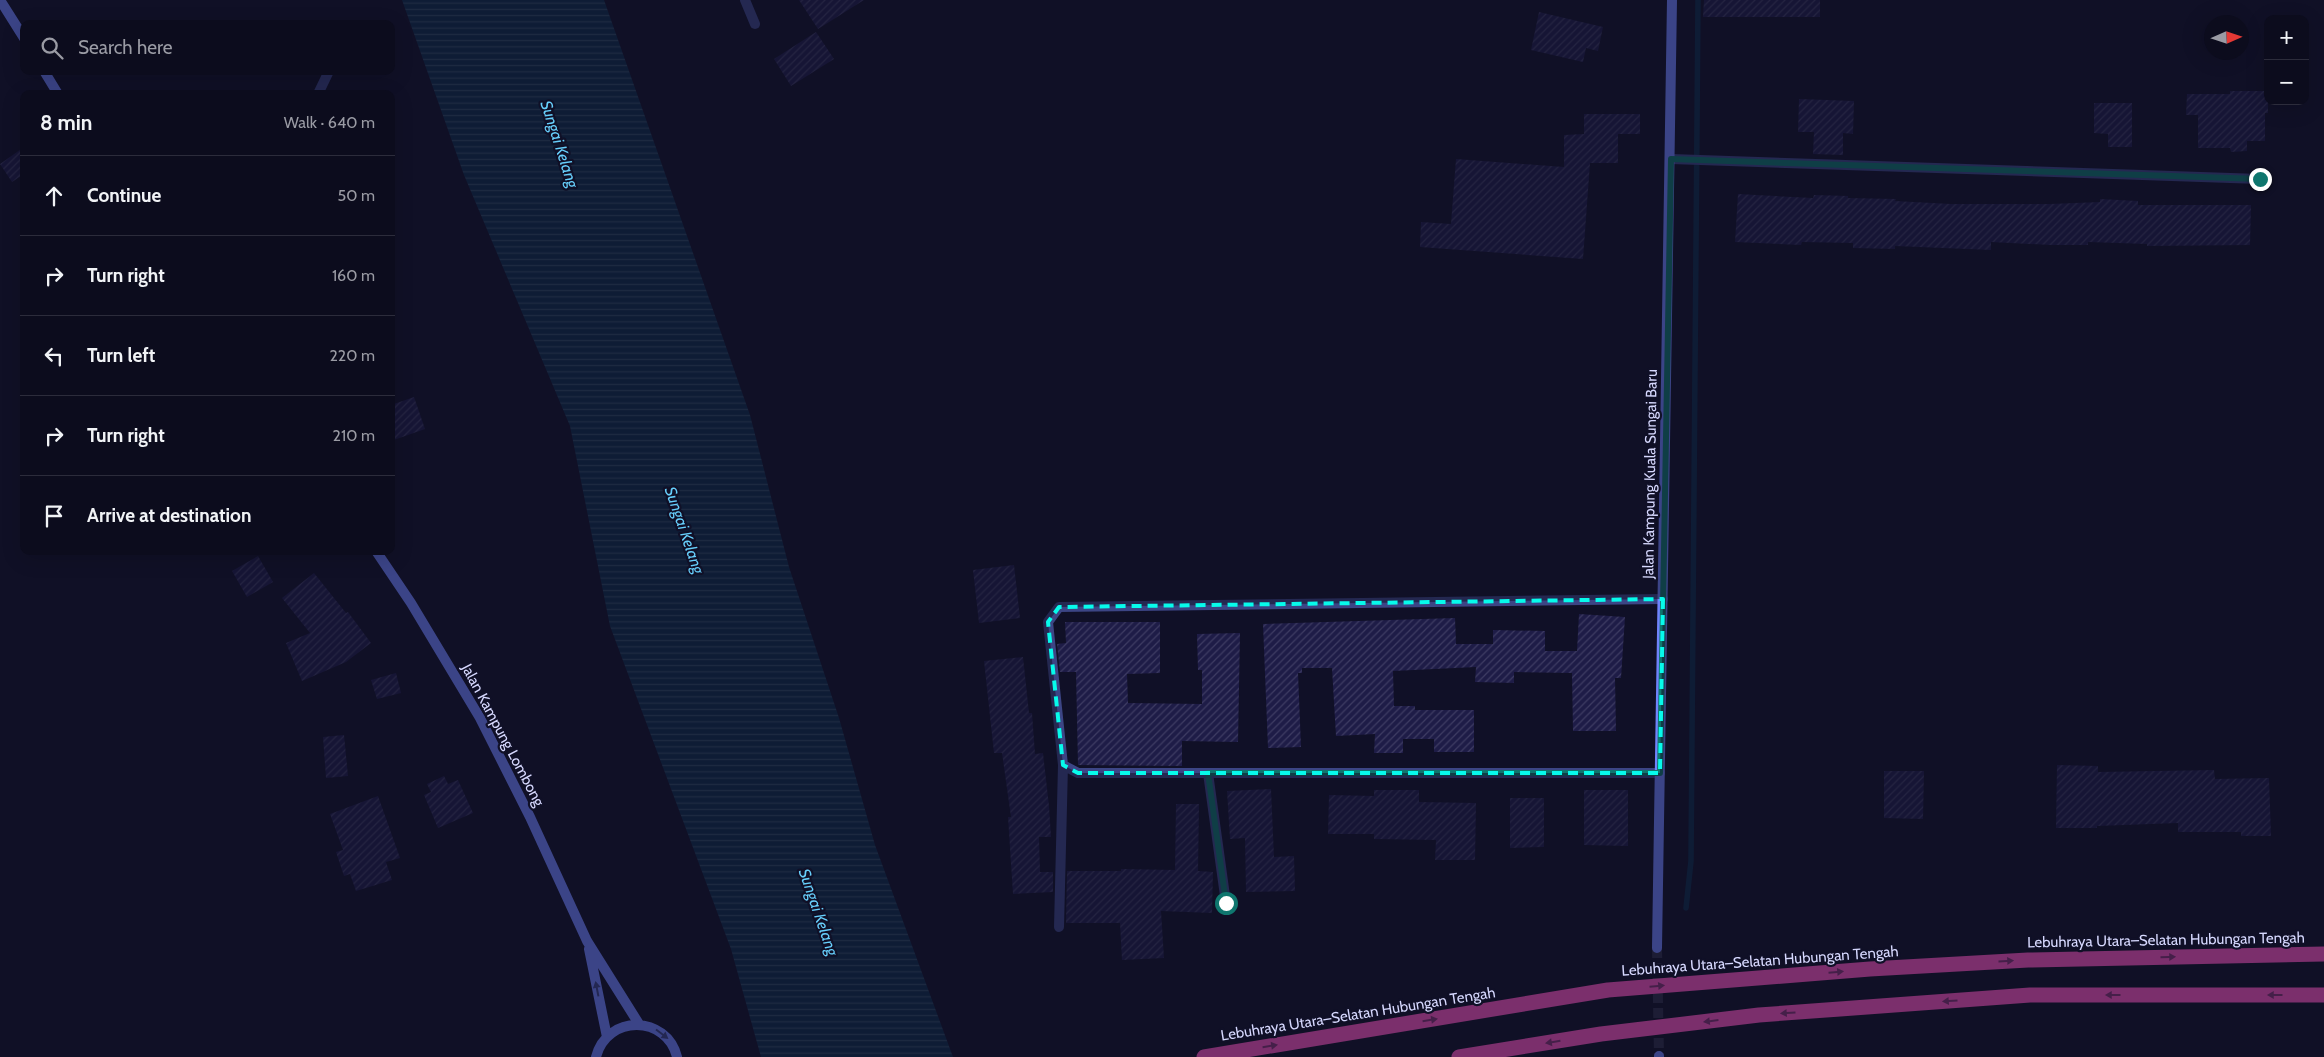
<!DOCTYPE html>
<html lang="en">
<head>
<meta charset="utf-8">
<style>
	:root { --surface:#0c0c1d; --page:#1a1a2a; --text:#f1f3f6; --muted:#9a9ba4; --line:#2c2c3b }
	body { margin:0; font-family:Cabin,sans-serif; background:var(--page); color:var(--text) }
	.controls { position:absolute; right:15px; top:15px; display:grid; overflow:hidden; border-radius:10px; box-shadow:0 5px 20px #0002 }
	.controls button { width:45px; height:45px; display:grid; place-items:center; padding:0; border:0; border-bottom:1px solid var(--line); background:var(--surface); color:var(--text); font:25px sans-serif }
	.compass { position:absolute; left:2204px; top:15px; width:45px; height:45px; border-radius:50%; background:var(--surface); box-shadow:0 5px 20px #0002; rotate:87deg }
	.stop { position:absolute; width:15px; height:15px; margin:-11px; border:4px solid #0f766e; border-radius:50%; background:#fff }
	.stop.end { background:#0f766e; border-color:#fff; box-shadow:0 1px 5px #0008 }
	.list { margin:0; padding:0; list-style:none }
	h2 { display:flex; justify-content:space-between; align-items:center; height:65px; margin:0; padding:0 20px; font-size:21px }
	h2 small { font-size:16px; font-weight:400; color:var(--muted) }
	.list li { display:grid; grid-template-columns:32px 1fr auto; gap:15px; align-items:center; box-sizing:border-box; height:80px; padding:0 20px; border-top:1px solid var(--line) }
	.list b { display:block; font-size:19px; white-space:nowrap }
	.list em { font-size:16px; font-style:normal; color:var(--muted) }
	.icon { flex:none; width:28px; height:28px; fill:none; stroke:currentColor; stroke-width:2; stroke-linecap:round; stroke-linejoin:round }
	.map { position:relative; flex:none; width:2324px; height:1057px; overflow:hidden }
	.search { position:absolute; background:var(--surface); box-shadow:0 5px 20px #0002; left:20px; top:20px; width:375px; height:55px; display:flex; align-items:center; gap:12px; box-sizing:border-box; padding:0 18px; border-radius:10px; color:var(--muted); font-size:19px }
	.panel { position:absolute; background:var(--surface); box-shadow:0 5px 20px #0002; left:20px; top:90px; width:375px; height:465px; border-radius:10px }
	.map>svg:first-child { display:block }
	.water { fill:url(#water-rules) }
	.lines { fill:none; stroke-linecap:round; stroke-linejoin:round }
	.stream { stroke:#0d2c48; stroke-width:5.5 }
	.building { fill:url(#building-hatch) }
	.secondary-tunnel { stroke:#2e2e47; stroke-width:10; stroke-dasharray:10 5; stroke-linecap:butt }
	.street { stroke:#3c4585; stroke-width:10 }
	.secondary { stroke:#7083fc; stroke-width:10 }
	.highway { stroke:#fc54c0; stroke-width:15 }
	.oneway { fill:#863274 }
	.oneway2 { fill:#3b4487 }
	.route { stroke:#0f766e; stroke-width:6 }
	.marked { fill:none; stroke:#07faeb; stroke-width:4; stroke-dasharray:10 6; stroke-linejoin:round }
	.labels { text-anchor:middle; stroke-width:4.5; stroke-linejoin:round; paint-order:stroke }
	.street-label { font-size:15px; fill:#d6d8fe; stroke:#101027 }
	.water-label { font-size:16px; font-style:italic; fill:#67cffc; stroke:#101027 }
</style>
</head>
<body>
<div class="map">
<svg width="2324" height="1057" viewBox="0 0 2324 1057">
	<defs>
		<pattern id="water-rules" width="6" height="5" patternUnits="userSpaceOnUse" patternTransform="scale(1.25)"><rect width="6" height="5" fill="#0d2c48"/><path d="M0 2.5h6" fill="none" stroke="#304a63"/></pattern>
		<pattern id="building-hatch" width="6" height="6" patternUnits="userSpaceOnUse" patternTransform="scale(1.25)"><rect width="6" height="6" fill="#1e1c47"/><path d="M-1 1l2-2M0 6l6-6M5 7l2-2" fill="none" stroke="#3e3c63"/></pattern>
	</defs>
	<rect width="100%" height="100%" fill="#101027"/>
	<path class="water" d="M402,0H604L750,415L789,567L839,718L875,845L953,1057H761L731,949L610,626L570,426L464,175Z"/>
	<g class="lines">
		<path class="stream" d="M1686,908L1691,861L1698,0"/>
	</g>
	<path class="building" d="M799,0H864L818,29Z
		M1704,0H1820V17H1703Z
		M1539,12L1603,27L1598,51L1586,48L1583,62L1531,50Z
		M816,32L834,59L791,86L774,59Z
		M2230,91H2268V113H2265V141H2247V151L2231,152L2230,148H2198V115H2186L2187,94H2230Z
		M1799,99L1854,101L1853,134L1843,133V155L1813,154L1814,132H1798Z
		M2094,103H2132V147H2108V134L2094,133Z
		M1584,114H1640V134H1618V163H1590L1583,259L1420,247L1421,222L1451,224L1456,159L1564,167V135L1584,134Z
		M24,147V174L12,182L0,164Z
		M1738,194L1813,198L1814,195L1848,196V198L1896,199L1895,201L1951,204H2050L2100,202V199L2138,201V205H2251L2250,245L2147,246V244L2088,242V245H2051L1991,242V250L1895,246V249L1853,248V243L1802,242L1801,245L1735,242Z
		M414,397L425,429L391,441V405Z
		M258,556L273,582L247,597L232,571Z
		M1014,565L1020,618L979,623L973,570Z
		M314,573L346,613L348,612L371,643L346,662L302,681L286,643L310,633L282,598Z
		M1579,614L1625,617L1621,678H1615L1616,731H1573L1572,673L1514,672V683L1475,682L1476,667L1393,671L1394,706H1415V710H1474V752H1434V739H1403V753H1374L1375,734L1336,736L1332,668H1302V673H1298L1301,747L1268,748L1263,624L1455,618L1456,644H1493V630L1545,631V651H1577Z
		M1065,622H1160V673L1127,674L1128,703L1202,704V670H1198L1197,634L1240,633L1238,742L1182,741V766L1078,765L1076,672H1060L1057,644L1066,643Z
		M1023,657L1029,713H1032L1035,754L1043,753L1049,806L1051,837H1039L1040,872H1053V892L1013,894L1008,817H1011L1002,753H994L984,661Z
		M396,673L401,693L377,699L371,680Z
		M344,735L348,776L326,778L323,737Z
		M2057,765L2098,766V772L2214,770L2215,779L2269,778L2271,836H2241V832H2178V823L2097,826V828H2056Z
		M1884,771H1924L1923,819L1884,818Z
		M444,776L448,784L458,780L473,813L438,828L424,795L431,792L427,784Z
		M1271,789L1274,857L1294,856L1295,891L1246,892L1245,838L1230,839L1227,791Z
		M1374,790H1419V802L1476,803L1475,860H1435L1436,840L1374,839V834H1328L1329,795L1374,796Z
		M1584,790H1628V846L1584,845Z
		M378,796L400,858L386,862L392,880L356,891L350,874L344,876L336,852L343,850L330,814Z
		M1510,798H1544V847L1510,848Z
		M1176,804H1199L1198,871L1213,872L1212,913L1161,911L1164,958L1122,960L1120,923H1066L1067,871H1121V869L1175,870Z"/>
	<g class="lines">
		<path class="secondary-tunnel" d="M1657,948L1659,1056"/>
		<path class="street" d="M745,0L755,24
			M318,94L329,71
			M1671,159L2260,179
			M1208,773L1226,903
			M1660,773H1078L1063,765L1048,622L1059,607L1663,599
			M1059,927L1063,765"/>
		<path class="secondary" d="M0,0L24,38
			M44,71L58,94
			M376,551L411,603L480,718L530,817L587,941L639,1024
			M1657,948L1672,0
			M589,949L607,1037
			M1659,1056V1057
			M596,1057C607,1014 667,1015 677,1057"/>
		<path class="highway" d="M1204,1057L1608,990L1870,969L2028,960L2324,954
			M1459,1057L1601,1034L1759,1015L2030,995H2324"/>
	</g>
	<defs><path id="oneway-solid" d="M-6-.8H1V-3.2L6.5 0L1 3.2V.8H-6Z" transform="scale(1.25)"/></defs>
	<g class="oneway">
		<use href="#oneway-solid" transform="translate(2168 957) rotate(-1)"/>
		<use href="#oneway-solid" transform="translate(2006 961) rotate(-3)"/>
		<use href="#oneway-solid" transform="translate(1836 972) rotate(-5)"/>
		<use href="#oneway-solid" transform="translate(1657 986) rotate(-5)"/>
		<use href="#oneway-solid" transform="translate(2113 995) rotate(180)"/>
		<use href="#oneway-solid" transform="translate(2275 995) rotate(180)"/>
		<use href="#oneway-solid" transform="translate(1950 1001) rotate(176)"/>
		<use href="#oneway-solid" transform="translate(1788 1013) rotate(176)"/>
		<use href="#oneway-solid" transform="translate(1430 1020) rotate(-9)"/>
		<use href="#oneway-solid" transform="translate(1711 1021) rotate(173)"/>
		<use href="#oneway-solid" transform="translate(1553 1042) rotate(171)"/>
		<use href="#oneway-solid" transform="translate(1270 1046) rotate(-9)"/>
	</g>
	<g class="oneway2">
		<use href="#oneway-solid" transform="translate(597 989) rotate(-101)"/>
		<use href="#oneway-solid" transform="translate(662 1034) rotate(37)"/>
	</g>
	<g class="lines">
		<path class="route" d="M1226,903L1208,773H1660L1671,159L2260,179"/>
	</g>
	<path d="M0 0H2324V1057H0ZM1663,599L1660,773H1078L1063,765L1048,622L1059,607Z" fill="#101027" fill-opacity=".55" fill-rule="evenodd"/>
	<path class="marked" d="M1663,599L1660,773H1078L1063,765L1048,622L1059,607Z"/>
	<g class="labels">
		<g class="street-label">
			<text transform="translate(1650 474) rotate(-89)" y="5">Jalan Kampung Kuala Sungai Baru</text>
			<text transform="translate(503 735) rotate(62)" y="5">Jalan Kampung Lombong</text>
			<text transform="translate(2166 940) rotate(-1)" y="5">Lebuhraya Utara–Selatan Hubungan Tengah</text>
			<text transform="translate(1760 961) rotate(-4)" y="5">Lebuhraya Utara–Selatan Hubungan Tengah</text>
			<text transform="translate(1358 1014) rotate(-9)" y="5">Lebuhraya Utara–Selatan Hubungan Tengah</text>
		</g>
		<g class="water-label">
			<text transform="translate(560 144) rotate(72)" y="6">Sungai Kelang</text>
			<text transform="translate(685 530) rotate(71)" y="6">Sungai Kelang</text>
			<text transform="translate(819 912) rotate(71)" y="6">Sungai Kelang</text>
		</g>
	</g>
</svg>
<div class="controls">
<button>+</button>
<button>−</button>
</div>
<svg class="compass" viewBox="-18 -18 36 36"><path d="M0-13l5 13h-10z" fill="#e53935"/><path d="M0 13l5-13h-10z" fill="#9a9ba4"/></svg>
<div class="stop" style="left:1226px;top:903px"></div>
<div class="stop end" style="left:2260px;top:179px"></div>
<div class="search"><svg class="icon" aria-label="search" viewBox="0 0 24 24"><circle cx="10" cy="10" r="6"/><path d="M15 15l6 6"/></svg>Search here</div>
<section class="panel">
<h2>8 min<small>Walk · 640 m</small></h2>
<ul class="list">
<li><svg class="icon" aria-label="ahead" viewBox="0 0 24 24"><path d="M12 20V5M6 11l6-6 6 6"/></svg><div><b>Continue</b></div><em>50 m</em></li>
<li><svg class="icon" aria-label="right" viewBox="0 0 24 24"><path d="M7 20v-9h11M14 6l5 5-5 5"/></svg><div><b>Turn right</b></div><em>160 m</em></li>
<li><svg class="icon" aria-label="left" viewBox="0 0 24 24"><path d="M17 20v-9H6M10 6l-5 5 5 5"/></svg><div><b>Turn left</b></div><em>220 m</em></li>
<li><svg class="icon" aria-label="right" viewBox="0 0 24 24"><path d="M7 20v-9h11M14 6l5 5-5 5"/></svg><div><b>Turn right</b></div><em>210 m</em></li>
<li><svg class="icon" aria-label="arrive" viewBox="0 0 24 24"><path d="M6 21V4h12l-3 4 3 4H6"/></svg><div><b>Arrive at destination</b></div></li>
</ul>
</section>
</div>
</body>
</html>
